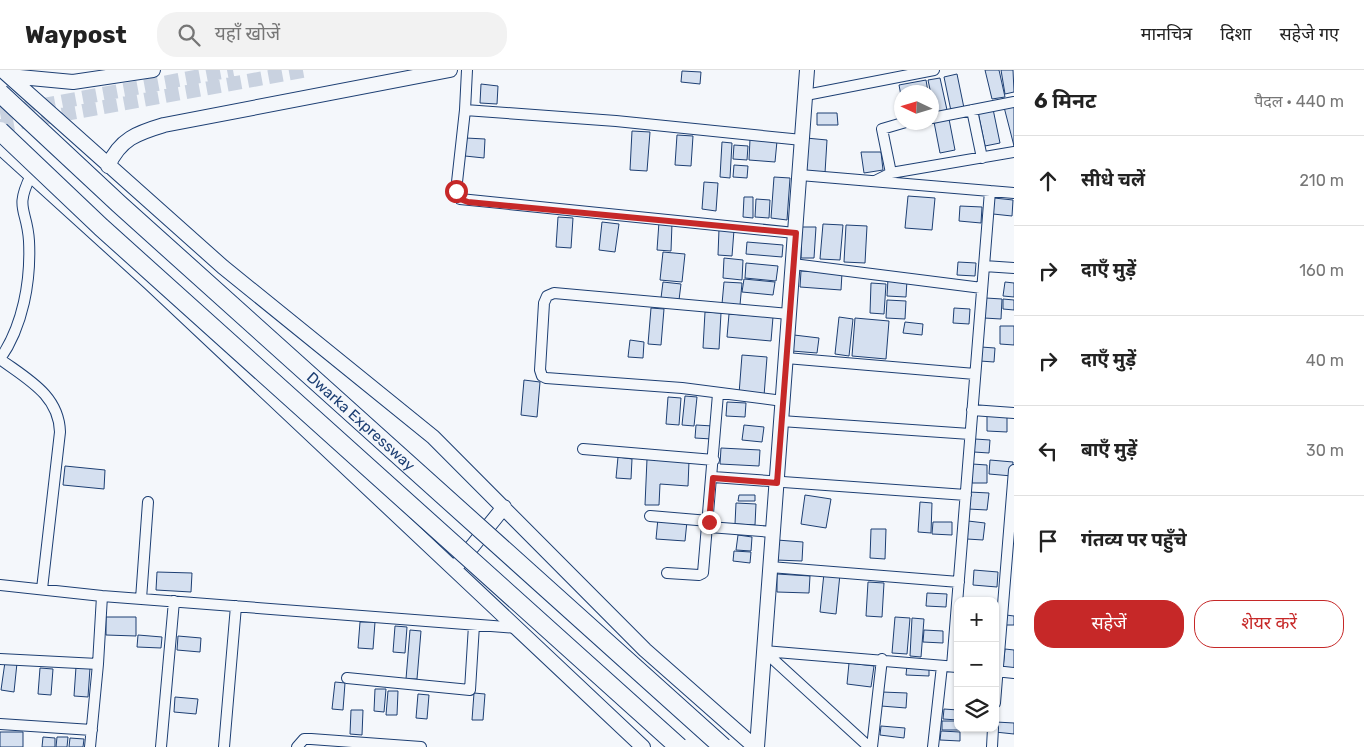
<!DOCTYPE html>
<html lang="hi">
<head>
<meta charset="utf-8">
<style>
	:root { --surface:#fff; --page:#f2f2f2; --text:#222; --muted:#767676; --line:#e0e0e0; --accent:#c62828 }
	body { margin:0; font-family:Rubik,"Noto Sans Devanagari",sans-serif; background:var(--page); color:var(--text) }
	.controls { position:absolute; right:15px; bottom:15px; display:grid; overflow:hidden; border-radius:10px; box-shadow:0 1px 4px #0004 }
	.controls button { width:45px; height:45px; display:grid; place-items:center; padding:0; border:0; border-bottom:1px solid var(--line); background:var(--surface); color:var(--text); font:25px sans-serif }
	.compass { position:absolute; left:894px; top:15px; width:45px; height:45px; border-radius:50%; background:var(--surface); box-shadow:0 1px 4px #0004; rotate:274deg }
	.stop { position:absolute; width:15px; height:15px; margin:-11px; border:4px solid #c62828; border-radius:50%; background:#fff }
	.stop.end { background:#c62828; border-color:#fff; box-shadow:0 1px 5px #0008 }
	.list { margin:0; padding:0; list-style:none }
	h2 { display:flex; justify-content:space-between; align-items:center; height:65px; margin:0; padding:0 20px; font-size:21px }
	h2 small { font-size:16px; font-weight:400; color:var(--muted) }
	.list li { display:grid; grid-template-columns:32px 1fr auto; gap:15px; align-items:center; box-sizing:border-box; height:90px; padding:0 20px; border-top:1px solid var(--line) }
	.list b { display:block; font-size:19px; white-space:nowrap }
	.list em { font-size:16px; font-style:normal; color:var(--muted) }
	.actions { display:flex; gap:10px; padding:15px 20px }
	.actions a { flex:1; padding:11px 0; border:1px solid var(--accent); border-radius:20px; text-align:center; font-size:18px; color:var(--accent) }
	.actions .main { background:var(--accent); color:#fff }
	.icon { flex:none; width:28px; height:28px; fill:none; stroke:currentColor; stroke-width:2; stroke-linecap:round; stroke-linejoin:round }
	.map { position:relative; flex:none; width:1014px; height:677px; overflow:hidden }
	header { display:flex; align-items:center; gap:30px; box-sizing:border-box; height:70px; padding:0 25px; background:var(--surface); border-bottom:1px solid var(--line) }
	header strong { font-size:24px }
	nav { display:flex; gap:28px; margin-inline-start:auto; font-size:18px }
	.search { width:350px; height:45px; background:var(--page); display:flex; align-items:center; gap:12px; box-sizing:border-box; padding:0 18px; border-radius:20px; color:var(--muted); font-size:19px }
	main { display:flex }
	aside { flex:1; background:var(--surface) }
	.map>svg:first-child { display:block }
	.building { fill:#d5e0f0; stroke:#1d3f73 }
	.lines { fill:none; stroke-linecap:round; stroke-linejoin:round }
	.secondary-tunnel { stroke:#c9d2e0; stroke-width:14; stroke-dasharray:14 7; stroke-linecap:butt }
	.street-casing { stroke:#1d3f73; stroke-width:12 }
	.secondary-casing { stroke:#1d3f73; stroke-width:16 }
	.street { stroke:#f4f7fb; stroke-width:10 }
	.secondary { stroke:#f4f7fb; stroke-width:14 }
	.highway-bridge-casing { stroke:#1d3f73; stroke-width:20; stroke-linecap:butt }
	.highway-bridge { stroke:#f4f7fb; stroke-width:18 }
	.route { stroke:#c62828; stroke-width:6 }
	.labels { text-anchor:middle; stroke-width:4; stroke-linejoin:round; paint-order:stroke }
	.street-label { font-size:15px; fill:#1d3f73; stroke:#f4f7fb }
</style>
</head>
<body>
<header>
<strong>Waypost</strong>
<div class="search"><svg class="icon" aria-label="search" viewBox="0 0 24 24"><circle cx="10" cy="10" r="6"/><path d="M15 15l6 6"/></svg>यहाँ खोजें</div>
<nav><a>मानचित्र</a><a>दिशा</a><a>सहेजे गए</a></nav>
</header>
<main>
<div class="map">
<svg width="1014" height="677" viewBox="0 0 1014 677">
	<rect width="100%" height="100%" fill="#f4f7fb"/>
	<path class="building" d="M985,0H999L1005,27L992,29Z
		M1001,0H1013L1014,22L1005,24Z
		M682,1L701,2L700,14L681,12Z
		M957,4L964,38L951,41L944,7Z
		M940,8L947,40L935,43L928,10Z
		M926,10L928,22H902V31L899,15Z
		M481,14L498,16L497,34L480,33Z
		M1014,34V76L1004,37Z
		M993,39L1000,73L985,76L978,42Z
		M817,43H837L838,55H817Z
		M949,49L955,80L940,83L934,52Z
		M632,61L650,62L647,101L630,100Z
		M677,65L693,66L691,96L675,95Z
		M466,68L485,69L484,88L465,86Z
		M806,68L827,70L825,103L804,102Z
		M750,69L777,71L775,92L749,90Z
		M722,72L732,73L730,108L720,107Z
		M734,75L748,76L747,90L733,89Z
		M861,82H881L883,100L864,103Z
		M734,95L748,96L747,108L733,107Z
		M774,107L790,108L787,150L771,148Z
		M704,112L718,113L716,141L702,139Z
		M908,126L935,128L932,160L905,158Z
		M744,127H753V148L743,147Z
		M994,128L1013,130L1012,146L993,144Z
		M756,129L770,130L769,148L755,147Z
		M960,136L982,137L981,153L959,151Z
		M558,147L573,148L571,178L556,177Z
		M602,152L619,154L615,182L599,180Z
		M659,152L672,153L671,181L657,180Z
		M823,154L843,155L840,190L820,189Z
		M846,155L867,156L865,193L844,192Z
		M802,157H816L814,188H801Z
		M719,159L734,160L732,186L718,185Z
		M747,172L783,175L782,187L746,184Z
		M663,182L685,184L682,212L660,210Z
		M724,188L743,190L742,210L723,208Z
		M958,192L976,193L975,206L957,205Z
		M746,193L778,196L776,211L745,208Z
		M801,201L842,203L841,220L800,217Z
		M744,209L775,212L773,225L742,222Z
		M888,209L907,210L906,227L887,226Z
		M663,212L681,214L679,230L661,228Z
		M724,212L742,213L740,235L722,234Z
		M1005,212L1014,213V227L1003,226Z
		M871,213L886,214L884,244L870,243Z
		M986,228L1002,229L1001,249L984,248Z
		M1003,229L1014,230V240L1003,239Z
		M887,230L906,231L905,249L886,248Z
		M651,238L664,239L661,275L648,274Z
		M954,238L970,239L969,254L953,253Z
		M705,242L721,243L719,279L703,278Z
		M729,244L773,247L771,271L727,267Z
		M839,247L853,249L849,286L835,284Z
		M855,248L889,251L886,289L852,286Z
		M905,252L923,254L922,265L903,263Z
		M1000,256H1014V275L1000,274Z
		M794,265L819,268L817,283L792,281Z
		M630,270L644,272L643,288L628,287Z
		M981,277L995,278L994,292L980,291Z
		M742,285L767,287L764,326L739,324Z
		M524,310L540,312L537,347L521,345Z
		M685,326L697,327L694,356L682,355Z
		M668,327L681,328L679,355L666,354Z
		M727,332L746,333L745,347L726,346Z
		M987,345L1007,346V362L987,361Z
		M696,355L713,356L712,369L695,368Z
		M744,355L764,357L762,372L742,370Z
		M975,369L990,370L989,383L974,382Z
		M721,378L760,380L759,396L720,394Z
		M618,387L632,389L631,409L616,408Z
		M647,389L689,391L688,416L660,414L659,435H645Z
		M990,390L1013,392L1012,406L989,404Z
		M972,394L987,395V413H972Z
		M65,396L105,400L104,419L63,415Z
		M969,422L989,423L987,440L968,439Z
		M739,425H755V431H738Z
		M805,425L831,429L826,458L801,454Z
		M920,432L932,433L931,463L918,462Z
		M736,433L756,434L755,455L735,454Z
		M658,448L687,451L685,471L656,469Z
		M968,451L985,453L983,470L967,469Z
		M933,452H952V465L932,464Z
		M871,459H886L885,489L870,488Z
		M738,465L752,467L751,481L736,480Z
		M777,470L803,472L802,491L776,490Z
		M734,481L751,482L750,493L733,491Z
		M974,500L998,502L997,517L973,515Z
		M157,502L192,503L191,522L156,520Z
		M824,503L840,504L836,544L820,542Z
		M777,504L810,506L809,523L777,522Z
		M868,512L884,513L882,547L866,546Z
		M927,523L947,524L946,537L926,536Z
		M1006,545L1014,546V555H1005Z
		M106,547H136V566L106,565Z
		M895,547L910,548L907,584L892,583Z
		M912,548L924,549L921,587L910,586Z
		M360,552H375L373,579L358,578Z
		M395,556L407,557L405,583L393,582Z
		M410,560L421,561L417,609H406Z
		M924,560L943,561V573L923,572Z
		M138,565L162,567L161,578L137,577Z
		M178,566L201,568L200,582L177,580Z
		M1005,579L1014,580V599L1003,598Z
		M5,592L17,593L14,622L1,620Z
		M849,593L874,596L871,617L847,614Z
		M907,595L929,597V606L906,605Z
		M76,597L90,598L88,627L74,626Z
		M40,598L53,599L51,625L38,624Z
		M335,612L345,613L343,640L332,639Z
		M375,619H386L384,642L374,641Z
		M388,621H398L397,645H386Z
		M882,622L907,623L906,638L881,636Z
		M474,623L485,624L483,650H472Z
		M418,624L429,625L427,649L416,648Z
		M175,627L198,629L196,644L174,642Z
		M944,639L958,640V650L943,649Z
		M351,640H363L362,665L350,664Z
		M942,651H958V658H961V660H942Z
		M996,652L1014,653V664L995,662Z
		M881,656L905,658L904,668L880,665Z
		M941,661L960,662V671L940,670Z
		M0,662H23V677H0Z
		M43,667L55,668V677H42Z
		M57,667H68L67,677H56Z
		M70,668L84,669L83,677H69Z"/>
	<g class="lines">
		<path class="secondary-tunnel" d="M0,43L233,0
			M0,56L308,0"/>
		<g class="street-casing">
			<path id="street" d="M467,0L465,40L456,121L460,129L795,163
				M806,25L934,0
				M465,40L616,51L802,70
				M972,40L982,88
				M932,48L1014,32
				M891,103L882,59L906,52
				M800,105L1014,123
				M875,111L891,103L1014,82
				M793,194L982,218
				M984,196L1014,198
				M786,288L975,304
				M0,289C27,309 59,325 60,362L42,519
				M0,289C23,256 31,211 29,171C27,138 14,140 31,105
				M783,331L682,318L546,308L542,306L540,300L544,233L547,226L554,223L789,244
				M972,340L1014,343
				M781,351L970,364
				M583,379L714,390
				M713,407L966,425
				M650,446L709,451
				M709,457L773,462
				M770,497L959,512
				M667,503L699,505L703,503L718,324
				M0,515L102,526L518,558
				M141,529L148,432
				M764,581L957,597
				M764,581L869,677
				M0,589L98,594
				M952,596L990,121
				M995,601L1014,603
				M347,608L470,620L474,555
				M995,633L1014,400
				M0,654L92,660
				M90,677L98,594L102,526
				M161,677L174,531
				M224,677L236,536
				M297,677L304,669H311L421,677
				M872,677L882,589
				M933,677L942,596
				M992,677L993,658"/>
		</g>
		<g class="secondary-casing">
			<path id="secondary" d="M2,0L223,197L433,367L645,580L755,677
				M9,6L73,12L153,0
				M0,77L149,212L643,677
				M108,96C120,69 137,63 164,55L450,0
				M459,493L504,437
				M757,677L807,0"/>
		</g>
		<use href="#street" class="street"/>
		<use href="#secondary" class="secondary"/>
		<g class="highway-bridge-casing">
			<g id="highway-bridge">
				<path id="s1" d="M0,23L119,134L723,677"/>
				<path d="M0,61L101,157L679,677"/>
			</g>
		</g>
		<use href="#highway-bridge" class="highway-bridge"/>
	</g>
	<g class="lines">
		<path class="route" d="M456,121L460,129L468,132L796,163L777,413L713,408L709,452"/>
	</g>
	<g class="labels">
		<g class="street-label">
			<text dy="5" stroke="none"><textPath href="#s1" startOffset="488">Dwarka Expressway</textPath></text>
		</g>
	</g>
</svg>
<div class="controls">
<button>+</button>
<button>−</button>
<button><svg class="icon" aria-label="layers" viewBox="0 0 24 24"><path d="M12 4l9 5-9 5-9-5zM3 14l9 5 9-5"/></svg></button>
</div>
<svg class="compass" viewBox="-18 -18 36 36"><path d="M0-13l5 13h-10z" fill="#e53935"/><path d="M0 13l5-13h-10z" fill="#767676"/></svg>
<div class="stop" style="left:456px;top:121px"></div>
<div class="stop end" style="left:709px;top:452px"></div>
</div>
<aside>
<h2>6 मिनट<small>पैदल · 440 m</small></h2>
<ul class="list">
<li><svg class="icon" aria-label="ahead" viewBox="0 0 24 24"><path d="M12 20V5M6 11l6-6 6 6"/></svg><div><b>सीधे चलें</b></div><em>210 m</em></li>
<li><svg class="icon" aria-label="right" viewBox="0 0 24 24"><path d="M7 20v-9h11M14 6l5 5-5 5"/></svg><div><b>दाएँ मुड़ें</b></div><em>160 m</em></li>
<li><svg class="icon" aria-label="right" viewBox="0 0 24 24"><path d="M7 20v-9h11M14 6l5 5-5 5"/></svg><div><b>दाएँ मुड़ें</b></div><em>40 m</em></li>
<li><svg class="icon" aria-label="left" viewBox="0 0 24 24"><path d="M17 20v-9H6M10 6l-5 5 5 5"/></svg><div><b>बाएँ मुड़ें</b></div><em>30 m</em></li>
<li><svg class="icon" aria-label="arrive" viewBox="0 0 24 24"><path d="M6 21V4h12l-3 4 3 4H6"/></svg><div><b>गंतव्य पर पहुँचे</b></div></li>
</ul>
<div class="actions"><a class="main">सहेजें</a><a>शेयर करें</a></div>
</aside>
</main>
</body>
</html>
